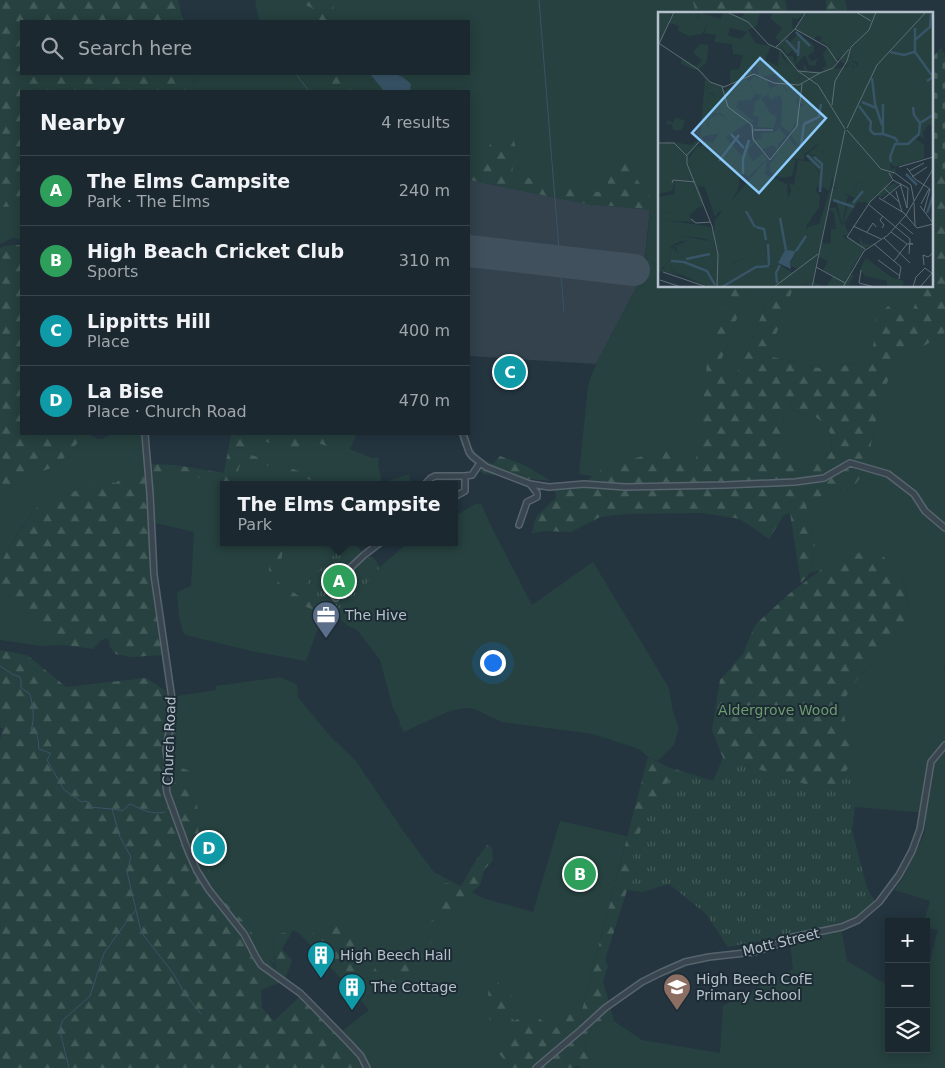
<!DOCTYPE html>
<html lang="en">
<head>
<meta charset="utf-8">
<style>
	:root { --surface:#1b2830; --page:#28343c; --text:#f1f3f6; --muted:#a0a6ab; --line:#39444c; --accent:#8bbbb9 }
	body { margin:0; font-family:"DejaVu Sans",sans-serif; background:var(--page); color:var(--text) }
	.controls { position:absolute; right:15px; bottom:15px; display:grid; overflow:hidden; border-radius:0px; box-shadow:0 2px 12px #0003 }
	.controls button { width:45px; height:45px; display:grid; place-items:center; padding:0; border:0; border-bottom:1px solid var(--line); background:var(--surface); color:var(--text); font:25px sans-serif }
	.you { position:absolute; left:492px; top:662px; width:18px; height:18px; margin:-12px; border:4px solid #fff; border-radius:50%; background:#1a73e8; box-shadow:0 0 0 8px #1a73e833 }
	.badge { display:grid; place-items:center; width:32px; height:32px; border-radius:50%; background:var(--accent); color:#fff; font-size:16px; font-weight:700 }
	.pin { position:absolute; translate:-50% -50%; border:2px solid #fff; box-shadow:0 1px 5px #0006 }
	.popup { position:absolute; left:220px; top:481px; width:238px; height:65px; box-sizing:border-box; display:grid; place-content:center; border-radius:0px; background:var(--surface); filter:drop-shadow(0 1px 4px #0005); font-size:16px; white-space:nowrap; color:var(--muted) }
	.popup b { font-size:19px; color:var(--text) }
	.popup::after { content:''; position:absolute; left:50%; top:100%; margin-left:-10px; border:10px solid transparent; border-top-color:var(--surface) }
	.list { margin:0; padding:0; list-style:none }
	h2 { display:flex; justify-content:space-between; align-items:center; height:65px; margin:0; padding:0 20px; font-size:21px }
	h2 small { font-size:16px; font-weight:400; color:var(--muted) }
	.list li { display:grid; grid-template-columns:32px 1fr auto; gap:15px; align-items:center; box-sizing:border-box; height:70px; padding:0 20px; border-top:1px solid var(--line) }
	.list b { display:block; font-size:19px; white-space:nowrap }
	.list p { margin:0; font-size:16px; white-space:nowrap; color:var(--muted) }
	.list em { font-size:16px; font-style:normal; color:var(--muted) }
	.icon { flex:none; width:28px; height:28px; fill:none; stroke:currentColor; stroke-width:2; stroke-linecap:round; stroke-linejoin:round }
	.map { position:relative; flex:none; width:945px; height:1068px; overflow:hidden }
	.search { position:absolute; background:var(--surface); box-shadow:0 2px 12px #0003; left:20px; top:20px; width:450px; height:55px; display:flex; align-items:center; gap:12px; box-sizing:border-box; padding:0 18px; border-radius:0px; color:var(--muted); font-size:19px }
	.panel { position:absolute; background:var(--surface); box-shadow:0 2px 12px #0003; left:20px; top:90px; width:450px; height:345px; border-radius:0px }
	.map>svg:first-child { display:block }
	.airport { fill:#33424d }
	.green { fill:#26413f }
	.forest { fill:url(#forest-firs); fill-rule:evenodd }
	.cemetery { fill:url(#cemetery-stones) }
	.park { fill:url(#park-tufts) }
	.water { fill:#385467 }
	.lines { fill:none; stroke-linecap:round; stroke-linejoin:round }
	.stream { stroke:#385467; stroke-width:1 }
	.runway { stroke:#40505c; stroke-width:32 }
	.street-casing { stroke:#57646d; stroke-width:8 }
	.street { stroke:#394650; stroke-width:5 }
	.labels { text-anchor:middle; stroke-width:4; stroke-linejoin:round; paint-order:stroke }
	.poi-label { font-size:14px; fill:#b5c1ca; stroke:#1d2b35; text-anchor:start }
	.park-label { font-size:14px; fill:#6c9c6e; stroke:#1d2b35 }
	.street-label { font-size:14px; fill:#b5c1ca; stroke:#1d2b35 }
	.inset-river { fill:none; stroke:#385467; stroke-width:2.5 }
	.inset-road { fill:none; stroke:#5e6d77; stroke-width:1 }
	.view { fill:#8ac9fa; fill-opacity:0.15; stroke:#8ac9fa; stroke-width:2.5 }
	.inset-edge { fill:none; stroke:#b5c1ca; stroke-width:2.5 }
</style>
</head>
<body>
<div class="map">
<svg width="945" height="1068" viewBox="0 0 945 1068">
	<defs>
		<pattern id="forest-firs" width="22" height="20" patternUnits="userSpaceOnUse" patternTransform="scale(1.25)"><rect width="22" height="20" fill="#26413f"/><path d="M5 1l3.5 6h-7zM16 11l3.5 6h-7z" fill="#435b59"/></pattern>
		<pattern id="cemetery-stones" width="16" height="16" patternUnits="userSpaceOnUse" patternTransform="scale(1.25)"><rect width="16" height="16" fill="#26413f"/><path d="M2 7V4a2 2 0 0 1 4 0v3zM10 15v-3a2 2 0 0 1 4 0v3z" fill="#435b59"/></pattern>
		<pattern id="park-tufts" width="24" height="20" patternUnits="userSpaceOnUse" patternTransform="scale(1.25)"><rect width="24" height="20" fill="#26413f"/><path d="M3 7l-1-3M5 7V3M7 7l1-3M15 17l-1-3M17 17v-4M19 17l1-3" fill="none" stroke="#435b59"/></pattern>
	</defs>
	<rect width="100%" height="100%" fill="#243540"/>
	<path class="airport" d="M469,180L587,204L650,209L643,275L596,364L469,356Z"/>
	<path class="green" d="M257,0H707L711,14H659V286H743L721,343L696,485L624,482L579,474L588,385L596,364L644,273L650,210L587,204L469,180V91H194L193,74H469V21H259L255,1Z
		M21,206V239L13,238L0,244V209L1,207Z
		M749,286H784L765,306L751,342L736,375L718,369Z
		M794,286H920V287L912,314L888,306L884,344L870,327L874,342L869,356L857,363L823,369L767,356Z
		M945,332V665L944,666L945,672V1068H595V1063L587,1055L583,1037L600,1023L614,1021L642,1040L720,1053L723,1006L793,969L789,936L841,926L847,961L889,986V1049H926V977L938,929H926V922H924L930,901L894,890L903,878L925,832L926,813L855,807V757L840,704L859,677L888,646L910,612L902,577L872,547L820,570L810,573L815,545L805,504L835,492L853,488L871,462V444L881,400L894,364L942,335Z
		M780,395L790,401L791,410C805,412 823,417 829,431C832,436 831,445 832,451L812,465L788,461L784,447V422L780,407Z
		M86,434H89L91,436L98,439H103L111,434H142L145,475L123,477L115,483L38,507C24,521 6,550 0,569V494L21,480L51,468L63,459Z
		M238,434H357L350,449L372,458L379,457L378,465L382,483L409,474L410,481L405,485H224V542H346L296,594L321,608L319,626L306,661L251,651L185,635C178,622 178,606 177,592L191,586L194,532L155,523L151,466L206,472L232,479Z
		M481,503L491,526L532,605L593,562L669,688L673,712L679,728L674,745L658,761L648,757L639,749L593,734L502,722L474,709L466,708L450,711L423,723L404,732L399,724L400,721L393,708L380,660L357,630L348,626L340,619L380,567L409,542H454V516L476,504Z
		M0,584C5,589 10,595 14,601C19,609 21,616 31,619L65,645L41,646L0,640Z
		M280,677L294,683L297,685L298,697L330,736L356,761L404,832L434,872L483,898L533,912L560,821L627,836L582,1010L574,1008L554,1031L514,1022L507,1011L497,1003L511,1029L507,1068H367L337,1035L369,1010L300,934L293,930L273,936L275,966L220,901L186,847L172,765L177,738L174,724L177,710L178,701L177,696L216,690V686Z"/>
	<path class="forest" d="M0,0H178L183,21H21V74H193L194,91H21V206L1,207L0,209Z
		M294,0H333L334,21H309L312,8Z
		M692,0H785L788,14H697Z
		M826,0H845L848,14H823L826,13Z
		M304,74H338L365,91H342Z
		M498,135H513L516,150L512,173L564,188L608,193L607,167L619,155L652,200L650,209L587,204L469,180V161L479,159Z
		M931,155L945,180V332L942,335L894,364L881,400L871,444V462L853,488L835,492L806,504L815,545L810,573L801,583L790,513L784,515L769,539L740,519L703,513L625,514L600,517L571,532L545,531L532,533L535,520L538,515L556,498L554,485L566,484L578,487L605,467L646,455L666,446L680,454L687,461L695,465L701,424L707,363L732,286H749L718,369L736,375L751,342L765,306L784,286H794L768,356L823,369L857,363L869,356L874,342L869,325L883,342L875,318L888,306L912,314L920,286H931ZM780,395L790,401L791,410C805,412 823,417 829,431C832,436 831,445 832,451L812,465L788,461C784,447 785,438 784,424C783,413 780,407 780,395Z
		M13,245H21V434H86L63,459L51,468L21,480L0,494V248L5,246Z
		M231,434C271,434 314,429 350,449L349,453L317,443L297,448L262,441L246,443L236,479L247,480L255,485H226L209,479L152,473L151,464L175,465L224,473Z
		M458,434H467C475,453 473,455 493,464L500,456L524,465L551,481L483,474L466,455Z
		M249,454L331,482V485H325L280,469L248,460Z
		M145,475L162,655L132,657L115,654L110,647L109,640L105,638L101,640L93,649L65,645L31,619C21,616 19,609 14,601C10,595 5,589 0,584C0,579 0,573 0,568C3,554 28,517 38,507L103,479L115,483L123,477Z
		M275,542H284L278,582L296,594L321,608L320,614L270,588L269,567Z
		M874,546L902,577L910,613L888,646L859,677L841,704L855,757L836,788L804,784L723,758L712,730L720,680L743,654L755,625L789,594L823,568Z
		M0,650L27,655L66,687L146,678L166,691L177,738L172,764L192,772L197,803L199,847L216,886L217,894L246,924L276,970L273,936L293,930L282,949L292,960L285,980L261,990L262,1008L274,1021L299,997L367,1062L369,1068H0V740L3,728H0Z
		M648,757L670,768L678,770L661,791L636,840L637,866L635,877L627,890L605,960L608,966L603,982L614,1021L600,1023L583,1037L587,1055L595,1063V1068H582L577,1066L572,1068H507L508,1063L493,1048L511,1029L489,1019L497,1003L488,995L490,975L516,1000L507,1011L514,1021L531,1012L554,1030L574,1008L582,1010Z
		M487,845L492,848L493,860L484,870L480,885L467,897L444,914L433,905L445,883L461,886L476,860Z
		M348,904L345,920L378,973L356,979L362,999L338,971L311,934Z
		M432,920L441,925L419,961L389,995L381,1004L394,977L408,958Z"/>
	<path class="cemetery" d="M941,48L945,55V180L931,155V59Z"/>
	<path class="park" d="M346,542H360L357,546L367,559L372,556L380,567L340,619L296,594Z
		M855,757V807L852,830L867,888L875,901L855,920L841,926L789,936L728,947L706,914L669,884L643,892L627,890C638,872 639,872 631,851L636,840L653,806L661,791L678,770L713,781L723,758L804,784L836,788Z"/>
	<path class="water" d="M370,74C387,74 398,70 411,84L410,91H384Z"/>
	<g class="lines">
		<path class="stream" d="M539,0L564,312
			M296,74L309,91
			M0,666L12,674L20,677L21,680V688L30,694C33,706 35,719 31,730C39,733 38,741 39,749L50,753V755L47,760L63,788
			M63,789L82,802L85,801L88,802L89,807L112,809L120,837L131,857L129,864
			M113,809L122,811L130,804C144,810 150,815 165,812
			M136,910L140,927L144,936L173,973L185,994L201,1014
			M69,1068L61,1035L60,1027L63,1020L90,996L104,953L127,921L136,910L127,872L129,865"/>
		<path class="runway" d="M469,251L634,270"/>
		<g class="street-casing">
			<path id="street" d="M145,434L150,494L154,575L172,699V714L166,750L168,763L166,785L167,793L188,851L197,871L209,890L244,934L256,957L261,965L300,993L311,1004L349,1043L361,1056L367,1068
				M463,434L469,452L472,456L486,467L530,484L549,487L584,484L625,487L725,485L795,482L824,478L850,463L888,474L914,494L925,511L945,528
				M424,485L431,478L435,476H465
				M454,497L465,491V476L472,475L480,463
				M519,525L527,502L537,497V493L530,484
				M336,598L329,590L330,587L364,555L381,542
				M536,1068L581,1030L605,1008L642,982L660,973L685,962L709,957L754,952L773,946L793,937L842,927L858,920L879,902L899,875L912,851L920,829L931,762L945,745"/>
		</g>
		<use href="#street" class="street"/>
	</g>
	<defs>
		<g id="office-pin" transform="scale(1.4375)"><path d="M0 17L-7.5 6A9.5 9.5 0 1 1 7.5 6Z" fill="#5c6f8a" stroke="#1d2b35"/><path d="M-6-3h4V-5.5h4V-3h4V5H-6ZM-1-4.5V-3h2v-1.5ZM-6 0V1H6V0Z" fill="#fff"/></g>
		<g id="building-pin" transform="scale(1.4375)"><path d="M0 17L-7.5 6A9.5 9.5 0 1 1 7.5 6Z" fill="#0f9aa8" stroke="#1d2b35"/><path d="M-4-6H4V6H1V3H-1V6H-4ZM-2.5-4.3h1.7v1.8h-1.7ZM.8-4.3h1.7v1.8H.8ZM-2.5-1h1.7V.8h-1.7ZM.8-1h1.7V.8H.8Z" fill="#fff"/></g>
		<g id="school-pin" transform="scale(1.4375)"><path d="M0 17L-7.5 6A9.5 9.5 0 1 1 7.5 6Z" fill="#8d6e63" stroke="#1d2b35"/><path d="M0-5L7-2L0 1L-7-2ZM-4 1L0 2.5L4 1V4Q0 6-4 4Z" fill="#fff"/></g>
	</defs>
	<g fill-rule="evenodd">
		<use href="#office-pin" x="326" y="615"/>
		<use href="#building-pin" x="321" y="955"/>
		<use href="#building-pin" x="352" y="987"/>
		<use href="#school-pin" x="677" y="987"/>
	</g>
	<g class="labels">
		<g class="poi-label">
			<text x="345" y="620">The Hive</text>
			<text x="340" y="960">High Beech Hall</text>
			<text x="696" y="984">High Beech CofE<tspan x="696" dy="16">Primary School</tspan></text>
			<text x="371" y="992">The Cottage</text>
		</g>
		<g class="park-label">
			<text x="778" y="715">Aldergrove Wood</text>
		</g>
		<g class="street-label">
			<text transform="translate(169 741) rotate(-88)" y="5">Church Road</text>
			<text transform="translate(781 942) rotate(-14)" y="5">Mott Street</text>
		</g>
	</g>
	<g transform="translate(658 12)">
		<rect width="275" height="275" fill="#243540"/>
		<path d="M16,0H39L40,8L41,0L63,7L65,0L84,5L87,0H102L99,13L90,18L97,31L113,34L107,48L120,54L122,42L132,55L143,60L146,65L141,64L143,70H122L117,62L104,65L100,63L99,53L94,56V62L87,65L92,70L86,78L75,80L74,87L80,89L76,95L50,98L49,84L57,83L48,80L50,73L53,71L66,78L77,74L72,70V58L81,57L85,43L75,42L74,32L56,30L58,23L46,21L49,12L44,22L31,24L20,19L21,14L11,11ZM72,16L85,19L89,20L83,27L74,25L70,23ZM150,0H164L170,6L156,28L137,17ZM140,22L156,33V40L148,43L136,37L129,43L123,33L128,27L132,30ZM175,30L195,40V46L190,45L201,55L196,56L193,50L190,54L183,50L182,41L167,33ZM42,32L50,33V39L48,51L40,58L38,54L44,49L35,40ZM145,72L142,87H139L142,104L132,121L123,114L124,87L121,83L113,88L110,82L124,73L129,79L133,73ZM103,86L113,102L119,104L116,116L99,115L101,105L95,104L97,90ZM60,101L69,107L61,111L63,112L82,103L90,111L68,125L83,144L88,136L95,149L105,141L109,147L90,165L85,161L81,165L80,178L66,201L61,199L57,205L47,175L40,174L29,149L40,133L49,139L61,121L51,117L50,108ZM121,115L128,125L121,131L120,138L138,140L137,131L146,141V148L127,145L114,148L120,139L115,133L104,138L96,128L104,127L102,121L117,120ZM155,137L162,139L164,137L168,151L176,161L171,179L162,173L164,157L153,146L159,148L160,144L150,142ZM201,167L207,173L212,169L222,177L211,192L194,183ZM17,169L34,171L43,193L31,204L39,214L35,210L2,208L9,207L11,205L8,202L18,198L0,204V185L16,182ZM25,224L55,230L63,253H72L108,234L110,253L120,256V272L145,274V271L149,275H51L13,258L12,254L6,257L15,235L20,242L23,232L37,228L23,229L15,233L11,237L8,235L11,227ZM208,246L233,265L246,269L244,275H229V269L207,264L202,257Z" fill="#26413f" fill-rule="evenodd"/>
		<path d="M164,0H253L254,4V0H267L261,8L268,0H275V115L271,112L265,120V124L269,128L261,124L258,127L266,133V146L237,155L232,151L233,158L237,156L238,158L229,174L241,170L235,178L222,185L219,183L221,176L212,169L208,173L201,168L194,183L201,182L200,186L209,190H200L186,211L191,222L184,224L190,228V224L202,233V225L206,233L207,229L208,233L216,231L206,237L193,258L192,264L197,262L191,272L194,275H185L189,267L185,275H159L154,273L156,265L157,271L168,275L175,264L165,258L170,249L160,244L161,236L153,275L145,271V274L120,272L115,275L113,262L120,256L110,253L108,235L67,255L61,253L60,243L56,253H55L57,247L53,243L60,241L56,224V234L49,227L26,224L11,228L10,237L33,227L47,232L25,231L20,244L18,235H15L6,257L5,254L3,257H7L12,249L13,258L22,263L2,259L0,264V204L22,197L9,202L12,205L9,207H2L53,215L56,223L57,208L109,147L107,162L129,172L130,186L123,202L133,179L131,171L136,173L140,148L153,150L146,143L160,144L158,148L153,146L164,157L162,160L157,155L163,163L162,173L157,178L162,183L161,195L149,213L148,219L150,215L161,212L173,175L180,178L175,173V161L168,151L164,137L163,141L155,138L162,130L147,142L133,124L142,104V96L139,97L146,93L143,92L142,83L145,72L133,73L128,81L129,77L124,73L103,87L102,84L127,68L143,69L139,67L142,66V63L145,64L142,60L132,55L124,40L123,53L120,54L121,39L117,34L122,32V24L129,20L132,22L123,36L129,44H135L139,57L145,59L146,52L151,60L166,59L164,56L169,54L165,43L169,35L174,36L162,29L164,25L158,24L169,5L154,17L167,4ZM176,31L184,38L191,37L194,33L192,40L196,45L191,47L200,51V55L194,56V49L190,54L176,57L179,47L183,46L181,39L173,33ZM184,180L199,187L196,186L193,191L191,188L184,215L178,196H171L173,189L178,188L184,212L190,184ZM170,197L176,200L178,217H173V231L167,232L163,230ZM128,238L130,242V239H138L132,251L134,255L141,257L135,261L120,252ZM129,27L139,40L149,35L147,41L155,39L150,44L153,49L160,47L157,54L151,53L147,43L138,53L139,42H136ZM23,47L38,54L51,70L67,74L64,77L50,73L48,80L58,85L49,84L50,98L76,94L80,89L74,87L75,80L86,78L88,74L92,73L98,82L93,88L81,89L78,95L97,110H88L81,104L60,122L46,124L44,127L55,131L41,148V154L36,147L48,138L43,135L47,129L44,128L32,142L29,149L37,166L44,168L47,175L40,174L45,188V193L42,196L29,158L0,133L9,129L33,133L42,126L47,67L40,59L23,52ZM56,101H63L69,107L61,111L63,114L59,118L49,114L50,108ZM18,105L27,109L24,118H15L14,113L8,112L10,108L15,111ZM92,112L97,117L95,124L101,136L96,131L83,146L84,157L79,161L82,175L78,171L59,178L57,168L68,170L61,174L79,170L68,166L74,160L78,166L77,160L82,156V145L73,139L75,136L70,129L67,131L68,125L84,144L88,133L95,131ZM131,125L138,136V140L130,143L121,138ZM120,143L138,148L134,164L124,166L112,160V151ZM44,234L45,237L32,246L51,236H54L55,240L42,247L38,254L27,249L33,239Z" fill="#26413f" fill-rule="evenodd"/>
		<path d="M0,0H14L5,26L0,31ZM115,0H148L140,7L134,6L135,18L132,22H124L122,30L117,26L124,16L112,6ZM96,64L109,68L113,79L104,83L98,82L92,73L88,74ZM10,131L16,132L27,143L33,170L17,169L14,179L0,182V133Z" fill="#26413f"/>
		<path d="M127,238L138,239L132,250L133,257L120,251Z" fill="#385467"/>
		<path class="inset-river" d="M257,16V40L275,65L269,69M138,20L152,34M258,27L272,15L273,2M128,28L140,41M232,40L246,43L256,40M140,44L141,29M214,66L217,92L224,113M204,90L218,96M225,92V122L237,126L240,130M201,94L213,110L212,118L216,122H225M255,95L256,103L262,111M146,112L161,105L163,92M73,122L86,136M143,134L146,112M149,143L162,156M156,145L164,152L162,180M61,149L81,123M233,150L232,145L237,132H250L261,122L262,111L275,103M85,162V147L91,128M248,162L259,173M175,188L196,195M195,191L205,179M88,199L97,215M269,201L275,184M122,206L128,238M98,215L106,217L108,228M110,232L111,253M138,239L148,224M28,247L52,242M13,249L26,250L49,259L57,273M119,271L118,261L122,253M64,275L98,255L111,254"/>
		<path class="inset-road" d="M69,0L90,10L110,32L123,38L140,59L160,73L187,117M198,0L213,9M137,17L169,35L180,51M2,32L41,58L52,70L66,75L96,62L116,71L141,73L162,61M0,34L16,0M118,35L137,17L148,0M140,59L162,61L175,56L191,37M64,75L70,95L94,113L95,127L112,148L139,114L144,72M174,93L177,69L189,49L193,35L211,18L218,0M189,116L219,53L268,0M96,118H115M189,118L223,157L237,161L253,173L256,189M0,131H16L29,144V152L54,214L60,243L59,275M275,133V153M28,144L41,130M241,155L275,145M249,156L257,167L272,177L266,199M251,159L266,151M231,161L235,168L250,176L249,196M254,165L269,155M14,171L15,168L37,170M242,171L249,196M226,176L241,190M238,179L244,200M221,186L246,201L259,216M225,187L242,173M256,191L257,214M210,192L252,227L251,242M263,192L271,177M262,194L275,211M33,207L38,211L53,210M241,210L255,222M195,214L223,227M224,216L226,213L222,208L225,204M259,216L275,212M209,220L215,211L218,215M233,220L249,232H255L252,231M189,225L212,190L235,168M189,225L207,237M226,226L252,251M216,232L243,255L241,267M220,248L242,264M236,249L249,232M266,253L265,243L270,245L275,241M158,255L187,271M203,258L201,271L217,275M5,260L49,275M2,268L23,275M116,275L160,242M154,275L187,118M185,275L206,239L230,223L248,203L275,157M255,275L258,265L267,256L275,262M262,275L275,260"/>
		<path class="view" d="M102,46L168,106L101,181L34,121Z"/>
		<rect width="275" height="275" class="inset-edge"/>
	</g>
</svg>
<div class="controls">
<button>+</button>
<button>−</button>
<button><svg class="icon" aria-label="layers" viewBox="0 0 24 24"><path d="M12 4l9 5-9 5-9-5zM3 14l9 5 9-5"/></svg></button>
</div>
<div class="you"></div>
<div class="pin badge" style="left:339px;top:581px;background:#2e9e5b">A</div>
<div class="popup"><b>The Elms Campsite</b>Park</div>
<div class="pin badge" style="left:580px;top:874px;background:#2e9e5b">B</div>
<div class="pin badge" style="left:510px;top:372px;background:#0f9aa8">C</div>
<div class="pin badge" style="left:209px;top:848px;background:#0f9aa8">D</div>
<div class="search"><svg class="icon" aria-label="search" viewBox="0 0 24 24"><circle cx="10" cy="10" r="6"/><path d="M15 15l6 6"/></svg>Search here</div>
<section class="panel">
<h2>Nearby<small>4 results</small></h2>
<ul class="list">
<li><span class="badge" style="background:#2e9e5b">A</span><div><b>The Elms Campsite</b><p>Park · The Elms</p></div><em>240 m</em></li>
<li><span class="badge" style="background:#2e9e5b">B</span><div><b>High Beach Cricket Club</b><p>Sports</p></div><em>310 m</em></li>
<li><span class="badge" style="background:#0f9aa8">C</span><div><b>Lippitts Hill</b><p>Place</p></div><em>400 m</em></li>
<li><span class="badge" style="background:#0f9aa8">D</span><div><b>La Bise</b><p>Place · Church Road</p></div><em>470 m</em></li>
</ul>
</section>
</div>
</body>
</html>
